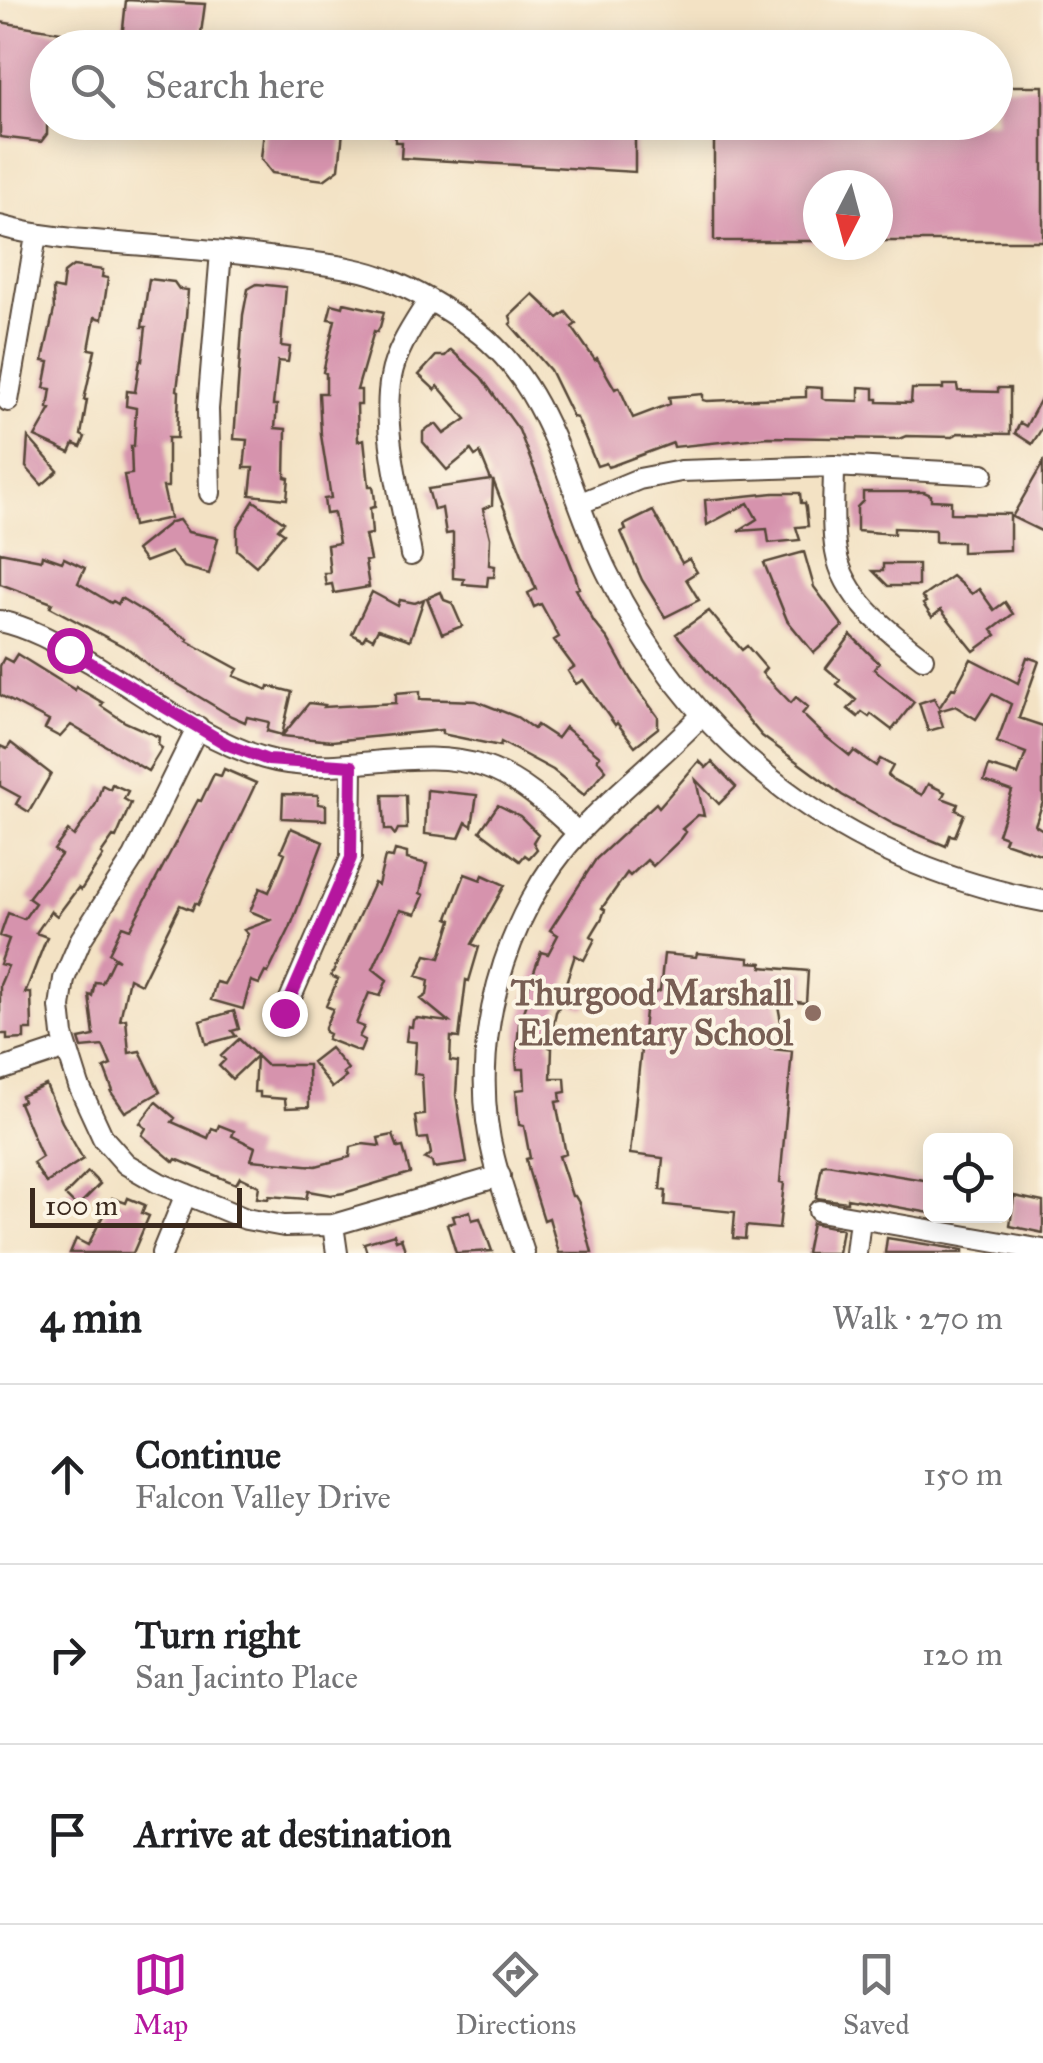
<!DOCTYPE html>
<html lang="en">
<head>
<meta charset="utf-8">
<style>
	:root { --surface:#fff; --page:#f2f2f2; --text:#202124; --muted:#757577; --line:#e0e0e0; --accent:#b5179e }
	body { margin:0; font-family:"IM FELL Great Primer",serif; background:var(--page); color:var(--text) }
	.controls { position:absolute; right:30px; bottom:30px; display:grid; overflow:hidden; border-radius:15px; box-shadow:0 5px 25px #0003 }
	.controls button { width:90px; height:90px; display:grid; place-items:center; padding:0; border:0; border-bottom:2px solid var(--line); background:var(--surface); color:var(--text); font:50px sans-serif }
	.compass { position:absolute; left:803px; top:170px; width:90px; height:90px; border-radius:50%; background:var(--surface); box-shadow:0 5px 25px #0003; rotate:186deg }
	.scale { position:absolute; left:30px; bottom:25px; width:212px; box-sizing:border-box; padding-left:10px; border:5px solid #3b2a1e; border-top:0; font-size:28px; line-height:35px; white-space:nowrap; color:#3b2a1e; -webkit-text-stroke:8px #fcf5e5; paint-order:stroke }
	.stop { position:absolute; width:30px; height:30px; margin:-22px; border:8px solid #b5179e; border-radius:50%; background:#fff }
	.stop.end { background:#b5179e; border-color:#fff; box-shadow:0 2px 10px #0008 }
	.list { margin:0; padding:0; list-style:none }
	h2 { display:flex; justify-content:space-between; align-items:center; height:130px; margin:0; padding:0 40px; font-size:42px }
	h2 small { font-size:32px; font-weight:400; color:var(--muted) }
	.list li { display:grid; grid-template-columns:65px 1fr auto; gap:30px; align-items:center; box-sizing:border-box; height:180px; padding:0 40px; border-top:2px solid var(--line) }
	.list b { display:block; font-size:38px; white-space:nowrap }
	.list p { margin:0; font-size:32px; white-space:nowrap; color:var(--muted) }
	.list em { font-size:32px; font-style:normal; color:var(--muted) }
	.icon { flex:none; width:55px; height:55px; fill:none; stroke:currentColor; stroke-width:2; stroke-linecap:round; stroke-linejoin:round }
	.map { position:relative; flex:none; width:1043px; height:1253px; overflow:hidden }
	.search { position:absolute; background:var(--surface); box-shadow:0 5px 25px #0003; left:30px; right:30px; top:30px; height:110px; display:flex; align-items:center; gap:25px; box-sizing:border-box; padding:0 35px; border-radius:55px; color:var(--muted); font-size:38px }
	.sheet { height:670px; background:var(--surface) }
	nav { display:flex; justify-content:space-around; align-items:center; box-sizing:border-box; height:140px; border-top:2px solid var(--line); background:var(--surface); font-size:28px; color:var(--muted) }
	nav a { display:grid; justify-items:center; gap:5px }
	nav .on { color:var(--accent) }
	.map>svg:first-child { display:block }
	.building { fill:#d693ad }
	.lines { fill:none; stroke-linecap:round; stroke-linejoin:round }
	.minor-casing { stroke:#574637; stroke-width:24 }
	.minor { stroke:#fff; stroke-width:20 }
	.route { stroke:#b5179e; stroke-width:12 }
	.education-dot { fill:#8d6e63; stroke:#fcf5e5; stroke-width:4 }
	.labels { text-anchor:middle; stroke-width:8; stroke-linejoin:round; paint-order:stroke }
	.education-label { font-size:35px; font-weight:bold; fill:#785e54; stroke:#fcf5e5; text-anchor:end }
</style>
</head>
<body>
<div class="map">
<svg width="1043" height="1253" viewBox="0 0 1043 1253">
	<rect width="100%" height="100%" fill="#fcf5e5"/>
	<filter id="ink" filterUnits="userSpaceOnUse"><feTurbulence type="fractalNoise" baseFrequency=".01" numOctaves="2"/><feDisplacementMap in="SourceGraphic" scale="20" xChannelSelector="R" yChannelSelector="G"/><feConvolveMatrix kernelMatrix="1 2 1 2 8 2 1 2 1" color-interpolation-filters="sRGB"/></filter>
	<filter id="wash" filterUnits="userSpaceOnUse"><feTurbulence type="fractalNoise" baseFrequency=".0048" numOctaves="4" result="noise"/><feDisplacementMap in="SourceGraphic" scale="40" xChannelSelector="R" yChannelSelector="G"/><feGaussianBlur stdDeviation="2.25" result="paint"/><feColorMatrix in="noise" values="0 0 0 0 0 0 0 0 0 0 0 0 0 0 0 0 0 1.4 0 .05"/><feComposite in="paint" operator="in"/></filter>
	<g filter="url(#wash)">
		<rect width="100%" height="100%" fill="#f3e2c4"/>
		<g id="blocks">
			<path class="building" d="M126,0L205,4L199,48H121Z
				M0,22L61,32L59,48H48L47,134L41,142L0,137Z
				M427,33L461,35L469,48H411Z
				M996,86H1043V241H878V185H818V241H714V122H996Z
				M265,122H344L339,169L324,180L272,173L261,159Z
				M581,122H635V172L401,158L402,142H395L396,128L403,129V125L580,136Z
				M73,266L103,270L102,277L108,278L102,319L95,317L89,349L95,350L84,400H87L81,435L85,437L81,447L74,444L70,453L35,437L51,409L48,408L51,389L44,388L49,362L43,361L44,355L54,310L53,288L62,290L64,273Z
				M149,279L174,282L179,289L188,290L186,317L177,390L179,391L177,438H168V487H163L170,518L133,526L124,475L132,474L131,446H134L136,408L126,406L127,391L135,392L140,360L142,361L146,327H142Z
				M257,284L286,287L281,346L290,347L288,362L278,361L273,405H277L275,428L286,429L285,477L289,478L287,499L250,495L253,468H244L247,440L234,439L243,315L248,289Z
				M533,294L558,318L566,312L576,324L572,327L595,360L597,358L615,389L619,387L633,418L670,404L669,397L703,394V400L707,401L806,397V387L822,388V398L826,400L859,401V387L874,388V399H878V402L911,403L912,389H943V385H957L958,391L998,392V388H1010V434L958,433L952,437L906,436L899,439L768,437L674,447L673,443L614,465L608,467L606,463L597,466L577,418L573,417L550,370L510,324L512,322L510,316Z
				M344,303L384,312L380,327L377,332L374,331L357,390H361V405H357L358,441L364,439L369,486H373L375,500V507L370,508L372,534L365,535L370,560L365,561L369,587L334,593L332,584L326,585L324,573H330L327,545L339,543L334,513L326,514L324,499L331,498L321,435L319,393H326V373L323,372L335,320L328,319L332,304L343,307Z
				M451,350L481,377L519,430L575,575L579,588L576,589L594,622L608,639L631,680L658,717V728L635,746L617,723L615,725L583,680L576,684L568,671L574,667L554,640L559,637L541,604L534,607L528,593L536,589L493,480L492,505L483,509L490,538L489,565L495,566L494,577H488L487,586L463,584L464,579L453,578V533L446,534L442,508L434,510L428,489L491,480L480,453L475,456L471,450L447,470L423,442V432L429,427L436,424L444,434L466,419L438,386L435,390L419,375L436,356H445Z
				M1043,395V427L1032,444L1015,433L1020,423L1026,426Z
				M28,437L58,471L42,485L26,467Z
				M1043,463V532L1012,517Z
				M863,492H924L931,495V500L951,501V513L1010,514V550L962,552V542H935V530L894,528V534L857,531V507L863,501Z
				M774,493H800L801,503H805L806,508L808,526L796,527L800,540L769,543L767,529L738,531L757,519L748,503L707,525L705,500Z
				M254,501L284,522L278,529L284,533L256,566L237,550V528Z
				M653,511L682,563L689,559L697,572L686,579L699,600L665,617L642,580L621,532L626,530L624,525Z
				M179,520L188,532L218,538L209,574L183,567L171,552L145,562L136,550L171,522Z
				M0,552L41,560L42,555L62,562L64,558L85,568L78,583L111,603L113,601L118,604L121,598L188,639L187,641L238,669L234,676L268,690L269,686L292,692L282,735L267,731L269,722L247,717L245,722L231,716L153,669L130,650L50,607L52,603L0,584Z
				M804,552L814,587L843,626L814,653L787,620L764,563Z
				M883,564H918V586H888L873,571H883Z
				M952,576L972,594L979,589L994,610L1005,602L1013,614L992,630L996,635L974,651L941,610L932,617L923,604L926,602L922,597Z
				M372,592L398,606L400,600L415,603L424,599L410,640L378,629L373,639L366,635L363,640L352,634Z
				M441,592L444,600L452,603L462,626L442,634L427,598Z
				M709,611L742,650L747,646L766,668L762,673L791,703L796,697L808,707L802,714L825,736L850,756L854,751L876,766L880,759L893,766L888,775L892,779L922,795L928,784L945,792L942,798L958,804L956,810L964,814L955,836L950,835L946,846L893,824L842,795L762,736L676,634Z
				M851,635L879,663L874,669L914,702L892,730L871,714L869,717L862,712L858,717L848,709L856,700L837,684L840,680L826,668Z
				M17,654L75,690L76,687L103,703L101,706L125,722L159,737L158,745L162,748L148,771L71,725L60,737L45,729L49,721L0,695V666L4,658L12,662Z
				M1027,657L1039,661L1019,718L1043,726V802L1035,825L1043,830V855L1004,842L1006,837L998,834L1012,791L984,781L989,766L1018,775L1026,753L997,742L1011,704L992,694L976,719L955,706L938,711L943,727L928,731L919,703L934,698L939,708L952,688L955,689L971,659L1018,683Z
				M420,691V699L476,701L517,717L534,729L537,725L557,738L565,727L600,756L597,759L606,770L584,795L553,770L501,742L500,746L442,734V730L332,741L282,736L309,703L325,705L324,707L396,703V693Z
				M11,743L51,774L29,812L16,804L20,797L0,786V746L7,749Z
				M699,761L706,768L712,762L736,787L719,804L696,780L704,816L698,815L682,829L686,832L681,839L653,866L647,860L630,876L627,873L602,908L605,910L602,918L591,936L595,939L584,960L575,955L564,989L589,999L585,1008L563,1000L556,1012L549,1047L552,1048L551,1078H565L566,1092L560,1093L561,1101L556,1102L566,1154L559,1156L572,1196H575L579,1203L592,1253H559L549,1218L544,1220L529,1172L526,1159L530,1158L524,1126L519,1125L516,1090L525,1089L524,1069H517L516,1060L519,1024L526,1003L523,1002L541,952L548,954L558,935L550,930L596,859L656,803L659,807Z
				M224,769L256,783L198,905L195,903L192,910L180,905L141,984L129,978L120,1020L126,1019L129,1053L140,1051L160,1092L125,1112L111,1092L113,1091L104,1068L111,1065L103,1046L82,1048L79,1039L94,1036L89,995L92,996L95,982L102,983L114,958L119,960L109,953L122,926L130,929L198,800L201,801L214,774L221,776Z
				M112,784L128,791L124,799L131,803L116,838L113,837L101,854L103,856L81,890L78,888L57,916L51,911L36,933L47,937L25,993H31L32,1030H24V1039L7,1040V1034H0V985L8,966L0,964L9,939L0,936L8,913L24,919L35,903L28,898L61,855L54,850L68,831L74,836L96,804L102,785L110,789Z
				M427,790L477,795L472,826L466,822L459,838L425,834Z
				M283,794L318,795V804L326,805V820L282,818Z
				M383,795H406L407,829H398L395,835L391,830H385Z
				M498,805L520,816L538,834L533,842L537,849L529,858L525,855L520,861L480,831Z
				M291,828L323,842L290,928L268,973L265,972L259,984L251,981L243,1009L211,1000L216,982L224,984L239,956L248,934L244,930L271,920L250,911L260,888L269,892L285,853L281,851Z
				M395,850L407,853V859L427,864L420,893L424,895L416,914L400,910L373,969L387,980L380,996L369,993L356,1024L364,1027L359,1037L365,1040L360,1052L327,1039L329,1034L325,1032V1027L333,1009L326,1006L338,979L331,976L374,883L378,885L385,857L393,858Z
				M465,874L481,880L483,875L505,885L472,944L479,947L469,981L466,980L459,1038L451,1037L450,1061L458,1062L456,1095L467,1163L433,1168L432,1162L425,1159L431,1154L428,1138L418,1139L415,1116L424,1115L422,1075L414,1074L416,1042L406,1041L408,1026L412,1027L413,1020L417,1018L449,1022L421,999L427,995L429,980L417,976L426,955L440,958L452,920L448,918Z
				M697,953L749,958V962L762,963V967L808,971L806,1003L777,1000L782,1027L771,1049L792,1051L780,1182L784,1183L779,1229L746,1226L745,1239L733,1238L735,1212L665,1205L666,1191L660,1190L663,1158L630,1154L646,1002L652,994L660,991L664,954L696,957Z
				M234,1011L239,1029L232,1031L236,1036L206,1044L200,1021Z
				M239,1039L266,1065H308L309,1107L286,1108L285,1099L260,1097V1092H254L256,1056L232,1079L219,1066L225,1060L221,1056Z
				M330,1048L348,1069L343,1073L346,1077L332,1088L312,1062Z
				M46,1085L62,1122L83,1159L46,1183L33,1163L42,1157L19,1103L23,1101L21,1096Z
				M156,1102L175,1118L172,1122L208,1138L212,1128L217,1130L219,1125L234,1131L232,1136L255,1147L251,1160L316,1166L350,1157L351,1147L363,1144L380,1146L378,1138L393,1135L398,1148L403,1147L410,1173L344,1193L331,1195L308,1191L306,1199L269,1196L268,1199L257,1198L259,1186L240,1177L236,1184L176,1159L174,1162L142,1135L146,1128L140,1123Z
				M827,1164L930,1181V1213L847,1198V1202L816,1198L822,1165Z
				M88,1172L100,1184L77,1207L65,1195Z
				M1014,1196L1043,1202V1233L1010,1226Z
				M112,1198L126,1203L128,1198L145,1205L142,1213L149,1216L133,1253H70L76,1239L88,1245Z
				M470,1211L472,1220L480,1218L492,1251L456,1253L447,1224L455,1222L453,1216Z
				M812,1223L842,1229L838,1253H806Z
				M394,1234L396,1240L401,1238L406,1253H367L364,1243Z
				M887,1238L963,1250V1253H885Z"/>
		</g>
	</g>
	<g filter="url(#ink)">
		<use href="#blocks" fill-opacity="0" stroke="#574637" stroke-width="2.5"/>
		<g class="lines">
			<g class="minor-casing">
				<path id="minor" d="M0,226C39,237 79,240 119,243C180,248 240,252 300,261C330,265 361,268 389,280C419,292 448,310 474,329C553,387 567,490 607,572C693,750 849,864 1043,901
					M8,401L36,236
					M834,466C834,494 831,524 836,552C844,599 888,631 923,658
					M210,493L208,409L221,252
					M581,503L639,479L681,471L834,466L983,474
					M411,555C402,501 381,430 391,377C396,349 415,323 429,300
					M0,621C33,628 62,646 90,662C146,696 202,739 264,758C337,780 414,743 485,767C521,779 551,808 578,833
					M198,727L134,857L81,939L64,979L60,1007L63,1035L79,1086L103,1138L126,1164L159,1183L246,1219L284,1226L333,1225L500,1176
					M281,1020L351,858L352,766
					M0,1070L66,1048
					M819,1211L1043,1250
					M333,1225L337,1253
					M162,1253L186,1194
					M524,1253C514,1222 502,1190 494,1158C466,1049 503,914 580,831C618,791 663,756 701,716
					M856,1253L860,1219"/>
			</g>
			<use href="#minor" class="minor"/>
		</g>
	</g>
	<g class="lines" filter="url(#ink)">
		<path class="route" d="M69,650L228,745L268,760L352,766L351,858L284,1013"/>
	</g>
	<circle class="education-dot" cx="813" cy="1013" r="10"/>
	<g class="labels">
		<g class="education-label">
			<text x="793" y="1005">Thurgood Marshall<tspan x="793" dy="40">Elementary School</tspan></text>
		</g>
	</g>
</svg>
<div class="controls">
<button><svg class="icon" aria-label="locate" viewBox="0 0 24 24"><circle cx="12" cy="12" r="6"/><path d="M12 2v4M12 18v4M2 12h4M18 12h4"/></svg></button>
</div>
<svg class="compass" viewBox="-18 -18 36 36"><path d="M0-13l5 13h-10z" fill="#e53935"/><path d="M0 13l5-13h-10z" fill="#757577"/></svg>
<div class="scale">100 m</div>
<div class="stop" style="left:69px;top:650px"></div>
<div class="stop end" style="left:284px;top:1013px"></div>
<div class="search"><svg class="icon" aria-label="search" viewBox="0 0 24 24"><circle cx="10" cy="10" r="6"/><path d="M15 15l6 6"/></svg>Search here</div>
</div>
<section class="sheet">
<h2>4 min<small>Walk · 270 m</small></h2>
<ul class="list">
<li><svg class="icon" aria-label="ahead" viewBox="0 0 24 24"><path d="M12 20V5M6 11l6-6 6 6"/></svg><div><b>Continue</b><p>Falcon Valley Drive</p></div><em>150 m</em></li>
<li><svg class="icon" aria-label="right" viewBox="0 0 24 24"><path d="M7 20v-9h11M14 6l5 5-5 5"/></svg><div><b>Turn right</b><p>San Jacinto Place</p></div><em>120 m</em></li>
<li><svg class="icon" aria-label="arrive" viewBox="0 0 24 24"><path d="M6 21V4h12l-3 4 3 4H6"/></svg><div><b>Arrive at destination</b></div></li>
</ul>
</section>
<nav>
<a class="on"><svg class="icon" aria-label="map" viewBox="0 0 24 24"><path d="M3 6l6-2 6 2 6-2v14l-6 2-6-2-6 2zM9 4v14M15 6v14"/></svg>Map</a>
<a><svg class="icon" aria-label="directions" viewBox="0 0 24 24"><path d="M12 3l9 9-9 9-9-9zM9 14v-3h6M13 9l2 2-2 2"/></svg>Directions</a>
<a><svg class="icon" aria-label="saved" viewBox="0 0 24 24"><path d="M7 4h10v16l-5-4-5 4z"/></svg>Saved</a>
</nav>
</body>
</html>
